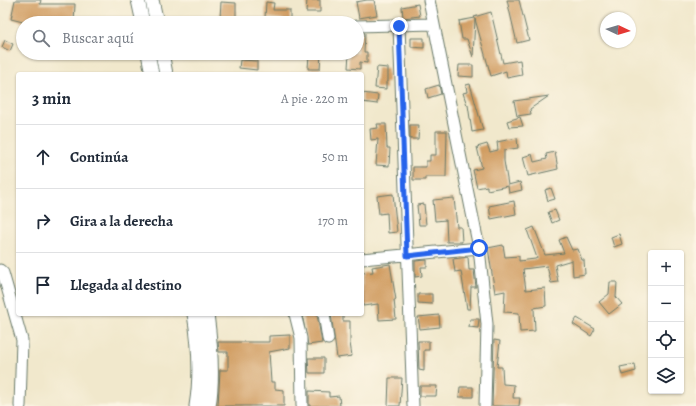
<!DOCTYPE html>
<html lang="es">
<head>
<meta charset="utf-8">
<style>
	:root { --surface:#fff; --page:#f6f6f7; --text:#1f2937; --muted:#747a83; --line:#e0e1e3 }
	body { margin:0; font-family:Alegreya,serif; background:var(--page); color:var(--text) }
	.controls { position:absolute; right:12px; bottom:12px; display:grid; overflow:hidden; border-radius:4px; box-shadow:0 1px 3px #0004 }
	.controls button { width:36px; height:36px; display:grid; place-items:center; padding:0; border:0; border-bottom:1px solid var(--line); background:var(--surface); color:var(--text); font:20px sans-serif }
	.compass { position:absolute; left:600px; top:12px; width:36px; height:36px; border-radius:50%; background:var(--surface); box-shadow:0 1px 3px #0004; rotate:94deg }
	.stop { position:absolute; width:12px; height:12px; margin:-9px; border:3px solid #2563eb; border-radius:50%; background:#fff }
	.stop.end { background:#2563eb; border-color:#fff; box-shadow:0 1px 4px #0008 }
	.list { margin:0; padding:0; list-style:none }
	h2 { display:flex; justify-content:space-between; align-items:center; height:52px; margin:0; padding:0 16px; font-size:17px }
	h2 small { font-size:13px; font-weight:400; color:var(--muted) }
	.list li { display:grid; grid-template-columns:26px 1fr auto; gap:12px; align-items:center; box-sizing:border-box; height:64px; padding:0 16px; border-top:1px solid var(--line) }
	.list b { display:block; font-size:15px; white-space:nowrap }
	.list em { font-size:13px; font-style:normal; color:var(--muted) }
	.icon { flex:none; width:22px; height:22px; fill:none; stroke:currentColor; stroke-width:2; stroke-linecap:round; stroke-linejoin:round }
	.map { position:relative; flex:none; width:696px; height:406px; overflow:hidden }
	.search { position:absolute; background:var(--surface); box-shadow:0 1px 3px #0004; left:16px; top:16px; width:348px; height:44px; display:flex; align-items:center; gap:10px; box-sizing:border-box; padding:0 14px; border-radius:22px; color:var(--muted); font-size:15px }
	.panel { position:absolute; background:var(--surface); box-shadow:0 1px 3px #0004; left:16px; top:72px; width:348px; height:244px; border-radius:4px }
	.map>svg:first-child { display:block }
	.building { fill:#d19e63 }
	.lines { fill:none; stroke-linecap:round; stroke-linejoin:round }
	.minor-casing { stroke:#687969; stroke-width:13 }
	.major-casing { stroke:#687969; stroke-width:15 }
	.minor { stroke:#fff; stroke-width:11 }
	.major { stroke:#fff; stroke-width:13 }
	.route { stroke:#2563eb; stroke-width:5 }
</style>
</head>
<body>
<div class="map">
<svg width="696" height="406" viewBox="0 0 696 406">
	<rect width="100%" height="100%" fill="#fcf5e5"/>
	<filter id="ink" filterUnits="userSpaceOnUse"><feTurbulence type="fractalNoise" baseFrequency=".025" numOctaves="2"/><feDisplacementMap in="SourceGraphic" scale="8" xChannelSelector="R" yChannelSelector="G"/><feConvolveMatrix kernelMatrix="1 2 1 2 8 2 1 2 1" color-interpolation-filters="sRGB"/></filter>
	<filter id="wash" filterUnits="userSpaceOnUse"><feTurbulence type="fractalNoise" baseFrequency=".012" numOctaves="4" result="noise"/><feDisplacementMap in="SourceGraphic" scale="16" xChannelSelector="R" yChannelSelector="G"/><feGaussianBlur stdDeviation="0.9" result="paint"/><feColorMatrix in="noise" values="0 0 0 0 0 0 0 0 0 0 0 0 0 0 0 0 0 1.4 0 .05"/><feComposite in="paint" operator="in"/></filter>
	<g filter="url(#wash)">
		<rect width="100%" height="100%" fill="#f1e8cc"/>
		<g id="blocks">
			<path class="building" d="M15,0H41L40,4H75L74,23H27L11,19Z
				M307,0H320V12H306Z
				M367,0H374L377,15L359,18L356,2Z
				M507,0H519L529,40L517,43Z
				M221,2L236,3V18H220Z
				M266,2L274,3L273,10H290V20L265,18Z
				M418,4L420,16L403,18L402,7Z
				M491,12L503,63L520,60L522,75L507,78L506,71L491,76L475,19L473,57L467,39H462L459,21L475,18L474,17Z
				M357,33H365L364,52H367V63L360,62V69L348,68L349,53H357Z
				M411,38H424V48L411,47Z
				M5,40L13,44L10,51L2,47Z
				M321,53L320,69H308L309,54Z
				M240,60L257,61V70L239,68Z
				M459,65H473V77L458,76Z
				M377,67L388,68V82H386V89L375,88Z
				M470,84L472,91L483,130L472,132L468,105H467L463,93L467,92L466,85Z
				M439,85L441,94L428,98L426,89Z
				M362,93L378,95L377,104L362,102Z
				M549,96L530,109L531,114L517,116L514,101Z
				M520,117L523,126L509,127L507,121Z
				M377,124H386L387,148H390L389,166L376,165L378,139L371,140L370,129L378,128Z
				M410,125H419L418,139H410Z
				M436,131H447L446,177H425V180H413V167H426V161H430V155H436Z
				M517,138L518,148L504,150V161L508,185L520,182L522,190L509,193L508,186L487,190V186L477,188L473,170L482,168L477,147L487,144L490,152L498,150L497,142Z
				M555,152L558,169L528,176L523,157L532,154L534,162L547,159L546,154Z
				M551,188L555,199L548,201L545,190Z
				M393,194L397,232L388,233L387,213L379,214L377,196Z
				M454,198L457,227H461L462,242H447L446,220L435,221L433,200Z
				M514,201L516,214L491,219L489,206Z
				M424,204L426,225H419L417,205Z
				M555,210L559,220L552,223L548,212Z
				M534,227L545,255L564,253L559,240L566,237L572,250L578,249L582,260H584L585,274L573,276L572,260L555,265L558,282L551,283L547,266L523,269L526,290L545,288L546,306L534,308L535,331L520,332L519,313L504,312L505,291L495,293L488,248L503,245L505,257L519,256V261L535,259L537,258L527,230Z
				M619,234L622,244L614,247L611,237Z
				M468,257L469,270H474L476,287H471L470,309H467L461,271L455,272L453,259Z
				M427,260V267H421L422,276L415,277V261Z
				M390,264L396,300H394L396,319L379,320L378,304L363,306L362,273L373,272L372,267Z
				M610,282H617L616,297L622,304L609,314L599,302L609,294Z
				M418,294H432V304L418,303Z
				M302,314H317L322,343L308,345Z
				M331,314H343V321H350V343L352,356L337,358Z
				M439,315L440,327L420,329L418,317Z
				M577,318L595,329L591,336L573,324Z
				M470,319H479L478,328L469,327Z
				M290,335V348L269,352L271,382H275V389L284,390V406H218L220,370H228V352H219L218,342H269V336Z
				M494,340L500,341L497,367H502L503,384L514,385L513,398H520L519,406H492Z
				M418,341H429V350H424V371L419,370Z
				M308,358H324V373H309Z
				M635,364L636,371L622,375L620,367Z
				M389,378H402L400,406H388Z
				M420,386H437L436,396H420Z
				M460,387H473V397H459Z
				M309,391L329,392V397L339,396L340,406H309Z"/>
		</g>
	</g>
	<g filter="url(#ink)">
		<use href="#blocks" fill-opacity="0" stroke="#687969" stroke-width="1"/>
		<g class="lines">
			<g class="minor-casing">
				<path id="minor" d="M429,0L479,248L487,324L485,406
					M357,26L433,24
					M399,26L413,406
					M362,259L479,248
					M0,270L3,273L22,340L20,406
					M295,314L301,338L302,406
					M324,314L328,339"/>
			</g>
			<g class="major-casing">
				<path id="major" d="M138,0L143,23
					M152,0L157,23
					M148,53L152,74
					M162,53L166,74
					M194,314C199,344 201,376 196,406
					M207,314C211,344 214,376 209,406"/>
			</g>
			<use href="#minor" class="minor"/>
			<use href="#major" class="major"/>
		</g>
	</g>
	<g class="lines" filter="url(#ink)">
		<path class="route" d="M399,26L407,256L479,248"/>
	</g>
</svg>
<div class="controls">
<button>+</button>
<button>−</button>
<button><svg class="icon" aria-label="locate" viewBox="0 0 24 24"><circle cx="12" cy="12" r="6"/><path d="M12 2v4M12 18v4M2 12h4M18 12h4"/></svg></button>
<button><svg class="icon" aria-label="layers" viewBox="0 0 24 24"><path d="M12 4l9 5-9 5-9-5zM3 14l9 5 9-5"/></svg></button>
</div>
<svg class="compass" viewBox="-18 -18 36 36"><path d="M0-13l5 13h-10z" fill="#e53935"/><path d="M0 13l5-13h-10z" fill="#747a83"/></svg>
<div class="stop" style="left:479px;top:248px"></div>
<div class="stop end" style="left:399px;top:26px"></div>
<div class="search"><svg class="icon" aria-label="search" viewBox="0 0 24 24"><circle cx="10" cy="10" r="6"/><path d="M15 15l6 6"/></svg>Buscar aquí</div>
<section class="panel">
<h2>3 min<small>A pie · 220 m</small></h2>
<ul class="list">
<li><svg class="icon" aria-label="ahead" viewBox="0 0 24 24"><path d="M12 20V5M6 11l6-6 6 6"/></svg><div><b>Continúa</b></div><em>50 m</em></li>
<li><svg class="icon" aria-label="right" viewBox="0 0 24 24"><path d="M7 20v-9h11M14 6l5 5-5 5"/></svg><div><b>Gira a la derecha</b></div><em>170 m</em></li>
<li><svg class="icon" aria-label="arrive" viewBox="0 0 24 24"><path d="M6 21V4h12l-3 4 3 4H6"/></svg><div><b>Llegada al destino</b></div></li>
</ul>
</section>
</div>
</body>
</html>
